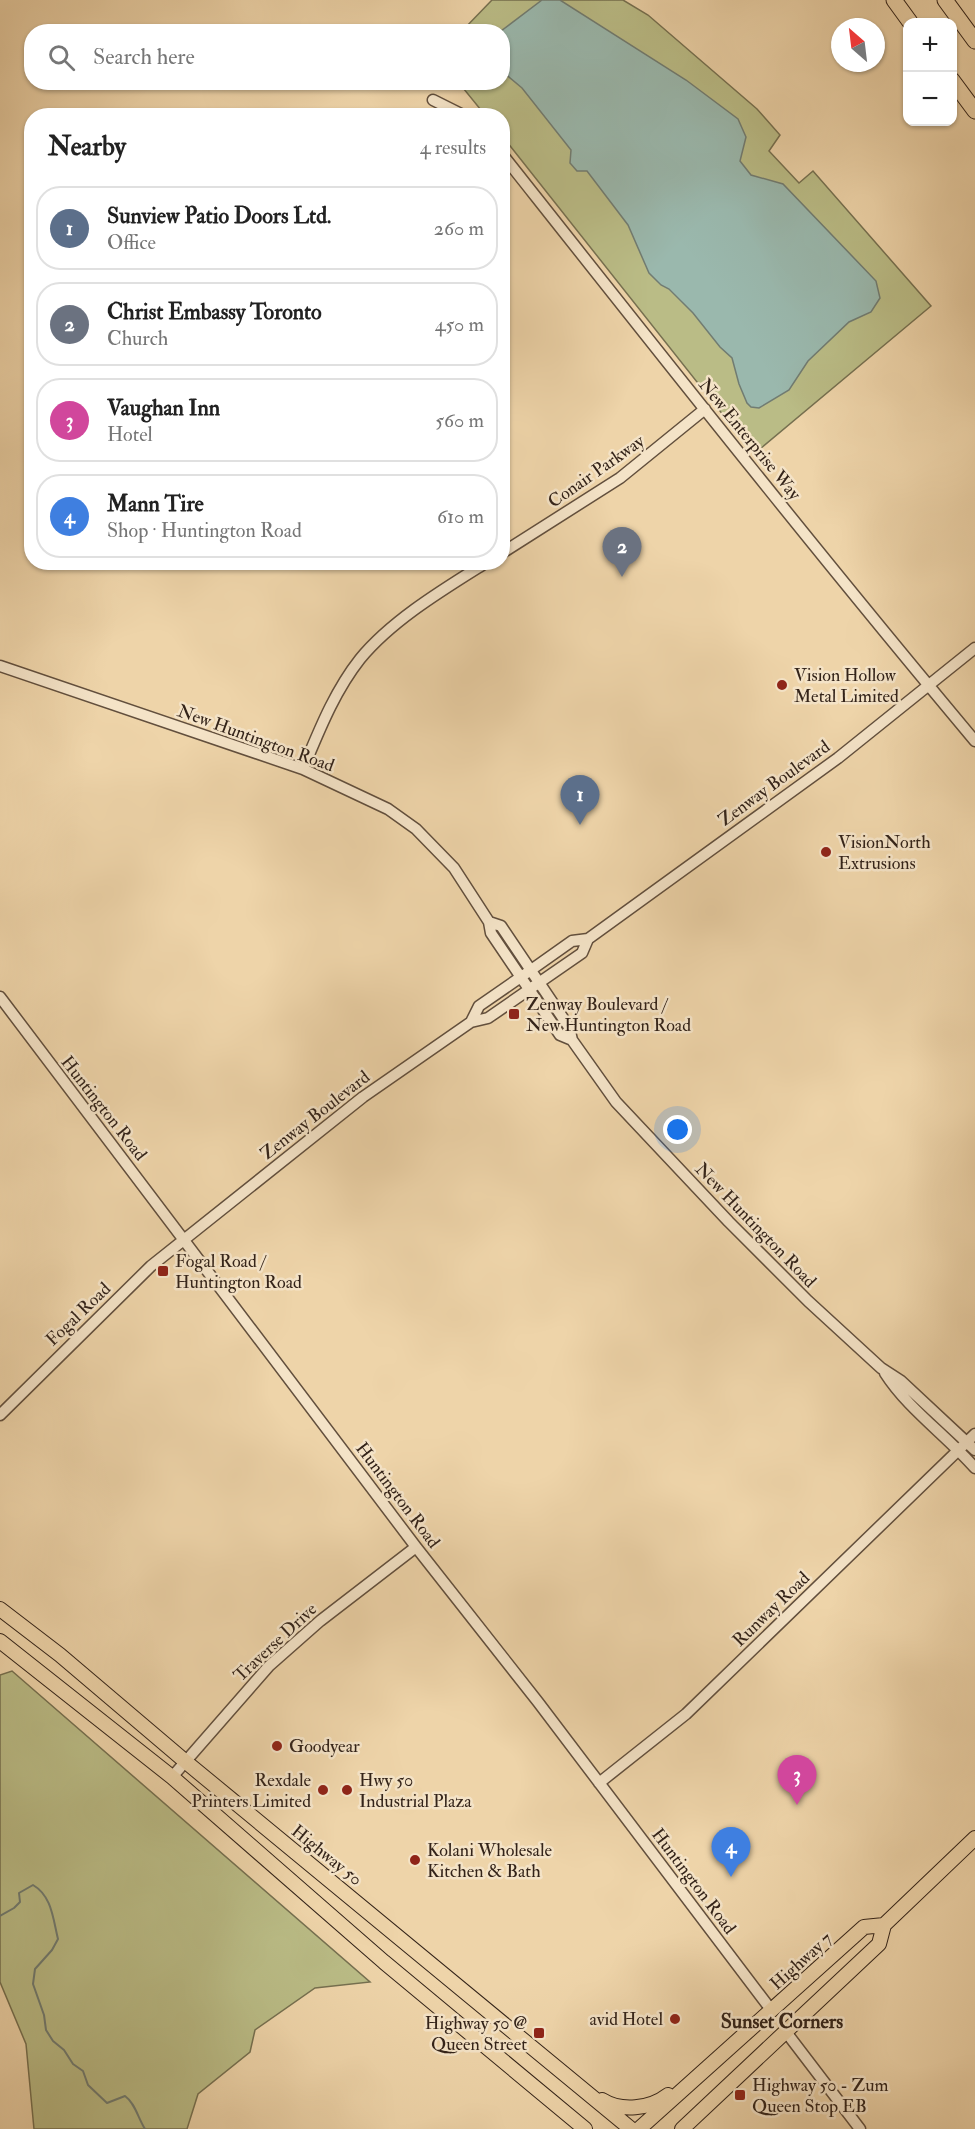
<!DOCTYPE html>
<html lang="en">
<head>
<meta charset="utf-8">
<style>
	:root { --surface:#fff; --page:#f2f2f2; --text:#222; --muted:#767676; --line:#e0e0e0; --accent:#8f2418 }
	body { margin:0; font-family:"IM FELL Double Pica",serif; background:var(--page); color:var(--text) }
	.controls { position:absolute; right:18px; top:18px; display:grid; overflow:hidden; border-radius:12px; box-shadow:0 2px 4px #0004 }
	.controls button { width:54px; height:54px; display:grid; place-items:center; padding:0; border:0; border-bottom:2px solid var(--line); background:var(--surface); color:var(--text); font:30px sans-serif }
	.compass { position:absolute; left:831px; top:18px; width:54px; height:54px; border-radius:50%; background:var(--surface); box-shadow:0 2px 4px #0004; rotate:332deg }
	.you { position:absolute; left:678px; top:1130px; width:21px; height:21px; margin:-15px; border:4px solid #fff; border-radius:50%; background:#1a73e8; box-shadow:0 0 0 9px #1a73e833 }
	.badge { display:grid; place-items:center; width:39px; height:39px; border-radius:50%; background:var(--accent); color:#fff; font-size:20px; font-weight:700 }
	.pin { position:absolute; translate:-50% -50px; filter:drop-shadow(0 2px 3px #0008) }
	.pin::after { content:''; position:absolute; top:32px; width:21px; height:18px; background:inherit; clip-path:polygon(0 0,100% 0,50% 100%) }
	.list { margin:0; padding:0; list-style:none }
	h2 { display:flex; justify-content:space-between; align-items:center; height:78px; margin:0; padding:0 24px; font-size:26px }
	h2 small { font-size:20px; font-weight:400; color:var(--muted) }
	.list li { display:grid; grid-template-columns:39px 1fr auto; gap:18px; align-items:center; box-sizing:border-box; height:84px; margin:0 12px 12px; padding:0 12px; border:2px solid var(--line); border-radius:24px }
	.list b { display:block; font-size:22px; white-space:nowrap }
	.list p { margin:0; font-size:20px; white-space:nowrap; color:var(--muted) }
	.list em { font-size:20px; font-style:normal; color:var(--muted) }
	.icon { flex:none; width:33px; height:33px; fill:none; stroke:currentColor; stroke-width:2; stroke-linecap:round; stroke-linejoin:round }
	.map { position:relative; flex:none; width:975px; height:2129px; overflow:hidden }
	.search { position:absolute; background:var(--surface); box-shadow:0 2px 4px #0004; left:24px; top:24px; width:486px; height:66px; display:flex; align-items:center; gap:15px; box-sizing:border-box; padding:0 21px; border-radius:24px; color:var(--muted); font-size:22px }
	.panel { position:absolute; background:var(--surface); box-shadow:0 2px 4px #0004; left:24px; top:108px; width:486px; height:462px; border-radius:24px }
	.map>svg:first-child { display:block }
	.green { fill:#babc86; stroke:#767050; stroke-width:1.5 }
	.water { fill:#9ab8ad; stroke:#717c72; stroke-width:1.5 }
	.lines { fill:none; stroke-linecap:round; stroke-linejoin:round }
	.stream { stroke:#717c72; stroke-width:2 }
	.minor-casing { stroke:#624f3d; stroke-width:13 }
	.major-casing { stroke:#332319; stroke-width:16 }
	.highway-casing { stroke:#332319; stroke-width:17 }
	.minor { stroke:#f4e3c7; stroke-width:10 }
	.major { stroke:#eed4a9; stroke-width:14 }
	.highway { stroke:#eed4a9; stroke-width:15 }
	.poi-dot { fill:#8f2418; stroke:#f4e3c7; stroke-width:2 }
	.labels { text-anchor:middle; stroke-width:5; stroke-linejoin:round; paint-order:stroke }
	.street-label { font-size:18px; fill:#332319; stroke:#f4e3c7 }
	.poi-label { font-size:18px; fill:#332319; stroke:#f4e3c7; text-anchor:start }
	.neighbourhood-label { font-size:20px; font-weight:bold; fill:#332319; stroke:#f4e3c7 }
</style>
</head>
<body>
<div class="map">
<svg width="975" height="2129" viewBox="0 0 975 2129">
	<rect width="100%" height="100%" fill="#eed4a9"/>
	<filter id="stains"><feTurbulence type="fractalNoise" baseFrequency=".00333" numOctaves="4"/><feColorMatrix values="0 0 0 0 .2 0 0 0 0 .09 0 0 0 0 .02 0 0 0 .5 -.17"/></filter>
	<radialGradient id="worn" r=".72"><stop offset=".6" stop-color="#630" stop-opacity="0"/><stop offset="1" stop-color="#630" stop-opacity=".3"/></radialGradient>
	<path class="green" d="M492,0H623L648,15L757,109L780,135L769,151L799,183L813,171L931,306L754,454L503,137L502,116L485,115L459,83L502,82V32L462,31Z
		M12,1671L370,1982L315,1988L255,2030L250,2052L198,2094L187,2129H34L26,2044L0,1982V1675Z"/>
	<path class="water" d="M542,0H560L686,80L738,119L746,137L740,161L751,175L783,184L876,281L880,298L871,312L849,322L808,361L789,390L759,408L751,407L747,403L739,384L732,358L720,347L693,313L669,289L661,285L649,273L628,225L587,171H577L570,163L571,150L522,88L503,72L501,31Z"/>
	<g class="lines">
		<path class="stream" d="M0,1916L14,1908L20,1902L19,1893L33,1885C52,1896 53,1919 58,1939L52,1950L35,1969L33,1984L44,2015L46,2030L53,2041L64,2050L73,2064L83,2071L88,2085L107,2103L125,2096C135,2103 138,2118 145,2129"/>
		<g class="minor-casing">
			<path id="minor" d="M433,100L465,116
				M502,154C658,351 814,549 975,741
				M502,553L620,478L705,409
				M0,666L303,769L388,809L416,829L454,868L489,922L491,933L560,1035L572,1040
				M303,769C319,731 334,692 360,659C392,620 444,589 487,562
				M489,922L501,926L569,1027L572,1040L616,1102L729,1222L808,1301L881,1368L901,1381L975,1450
				M0,997L416,1547L538,1702L772,2011
				M471,1022L479,1006L531,970L572,941L588,939
				M885,1373C908,1409 946,1435 975,1468
				M0,1415L151,1266L363,1097L471,1022L488,1018L582,953L588,939L838,758L975,648
				M172,1777L269,1666L320,1621L416,1547
				M599,1783L686,1714L975,1434
				M786,2032L860,2129"/>
		</g>
		<g class="major-casing">
			<path id="major" d="M0,1609L60,1655L186,1762L631,2129
				M0,1641L172,1777L384,1962L585,2129
				M602,2100C621,2112 650,2109 668,2095
				M639,2129L864,1927L884,1925
				M682,2129L879,1944L884,1925L975,1838"/>
		</g>
		<g class="highway-casing">
			<path id="highway" d="M894,0L910,22
				M945,0L975,41
				M952,80L975,111"/>
		</g>
		<use href="#minor" class="minor"/>
		<use href="#major" class="major"/>
		<use href="#highway" class="highway"/>
	</g>
	<g class="poi-dot">
		<circle cx="782" cy="685" r="6"/>
		<circle cx="826" cy="852" r="6"/>
		<rect x="508" y="1008" width="12" height="12" rx="3"/>
		<rect x="157" y="1265" width="12" height="12" rx="3"/>
		<circle cx="277" cy="1746" r="6"/>
		<circle cx="323" cy="1790" r="6"/>
		<circle cx="347" cy="1790" r="6"/>
		<circle cx="415" cy="1860" r="6"/>
		<circle cx="675" cy="2019" r="6"/>
		<rect x="533" y="2027" width="12" height="12" rx="3"/>
		<rect x="734" y="2089" width="12" height="12" rx="3"/>
	</g>
	<g class="labels">
		<g class="street-label">
			<text transform="translate(750 439) rotate(51)" y="6">New Enterprise Way</text>
			<text transform="translate(596 471) rotate(-35)" y="6">Conair Parkway</text>
			<text transform="translate(256 738) rotate(20)" y="6">New Huntington Road</text>
			<text transform="translate(774 783) rotate(-36)" y="6">Zenway Boulevard</text>
			<text transform="translate(104 1108) rotate(52)" y="6">Huntington Road</text>
			<text transform="translate(315 1115) rotate(-38)" y="6">Zenway Boulevard</text>
			<text transform="translate(756 1225) rotate(46)" y="6">New Huntington Road</text>
			<text transform="translate(78 1314) rotate(-44)" y="6">Fogal Road</text>
			<text transform="translate(398 1495) rotate(53)" y="6">Huntington Road</text>
			<text transform="translate(771 1609) rotate(-44)" y="6">Runway Road</text>
			<text transform="translate(275 1642) rotate(-43)" y="6">Traverse Drive</text>
			<text transform="translate(327 1855) rotate(39)" y="6">Highway 50</text>
			<text transform="translate(694 1881) rotate(53)" y="6">Huntington Road</text>
			<text transform="translate(801 1961) rotate(-42)" y="6">Highway 7</text>
		</g>
		<g class="poi-label">
			<text x="794" y="681">Vision Hollow<tspan x="794" dy="21">Metal Limited</tspan></text>
			<text x="838" y="848">VisionNorth<tspan x="838" dy="21">Extrusions</tspan></text>
			<text x="526" y="1010">Zenway Boulevard /<tspan x="526" dy="21">New Huntington Road</tspan></text>
			<text x="175" y="1267">Fogal Road /<tspan x="175" dy="21">Huntington Road</tspan></text>
			<text x="289" y="1752">Goodyear</text>
			<text x="311" y="1786" text-anchor="end">Rexdale<tspan x="311" dy="21">Printers Limited</tspan></text>
			<text x="359" y="1786">Hwy 50<tspan x="359" dy="21">Industrial Plaza</tspan></text>
			<text x="427" y="1856">Kolani Wholesale<tspan x="427" dy="21">Kitchen &amp; Bath</tspan></text>
			<text x="663" y="2025" text-anchor="end">avid Hotel</text>
			<text x="527" y="2029" text-anchor="end">Highway 50 @<tspan x="527" dy="21">Queen Street</tspan></text>
			<text x="752" y="2091">Highway 50 - Zum<tspan x="752" dy="21">Queen Stop EB</tspan></text>
		</g>
		<g class="neighbourhood-label">
			<text x="782" y="2028">Sunset Corners</text>
		</g>
	</g>
	<rect width="100%" height="100%" filter="url(#stains)"/>
	<rect width="100%" height="100%" fill="url(#worn)"/>
</svg>
<div class="controls">
<button>+</button>
<button>−</button>
</div>
<svg class="compass" viewBox="-18 -18 36 36"><path d="M0-13l5 13h-10z" fill="#e53935"/><path d="M0 13l5-13h-10z" fill="#767676"/></svg>
<div class="you"></div>
<div class="pin badge" style="left:580px;top:825px;background:#5c6f8a">1</div>
<div class="pin badge" style="left:622px;top:577px;background:#6b7280">2</div>
<div class="pin badge" style="left:797px;top:1805px;background:#d1479c">3</div>
<div class="pin badge" style="left:731px;top:1877px;background:#3f7fe0">4</div>
<div class="search"><svg class="icon" aria-label="search" viewBox="0 0 24 24"><circle cx="10" cy="10" r="6"/><path d="M15 15l6 6"/></svg>Search here</div>
<section class="panel">
<h2>Nearby<small>4 results</small></h2>
<ul class="list">
<li><span class="badge" style="background:#5c6f8a">1</span><div><b>Sunview Patio Doors Ltd.</b><p>Office</p></div><em>260 m</em></li>
<li><span class="badge" style="background:#6b7280">2</span><div><b>Christ Embassy Toronto</b><p>Church</p></div><em>450 m</em></li>
<li><span class="badge" style="background:#d1479c">3</span><div><b>Vaughan Inn</b><p>Hotel</p></div><em>560 m</em></li>
<li><span class="badge" style="background:#3f7fe0">4</span><div><b>Mann Tire</b><p>Shop · Huntington Road</p></div><em>610 m</em></li>
</ul>
</section>
</div>
</body>
</html>
